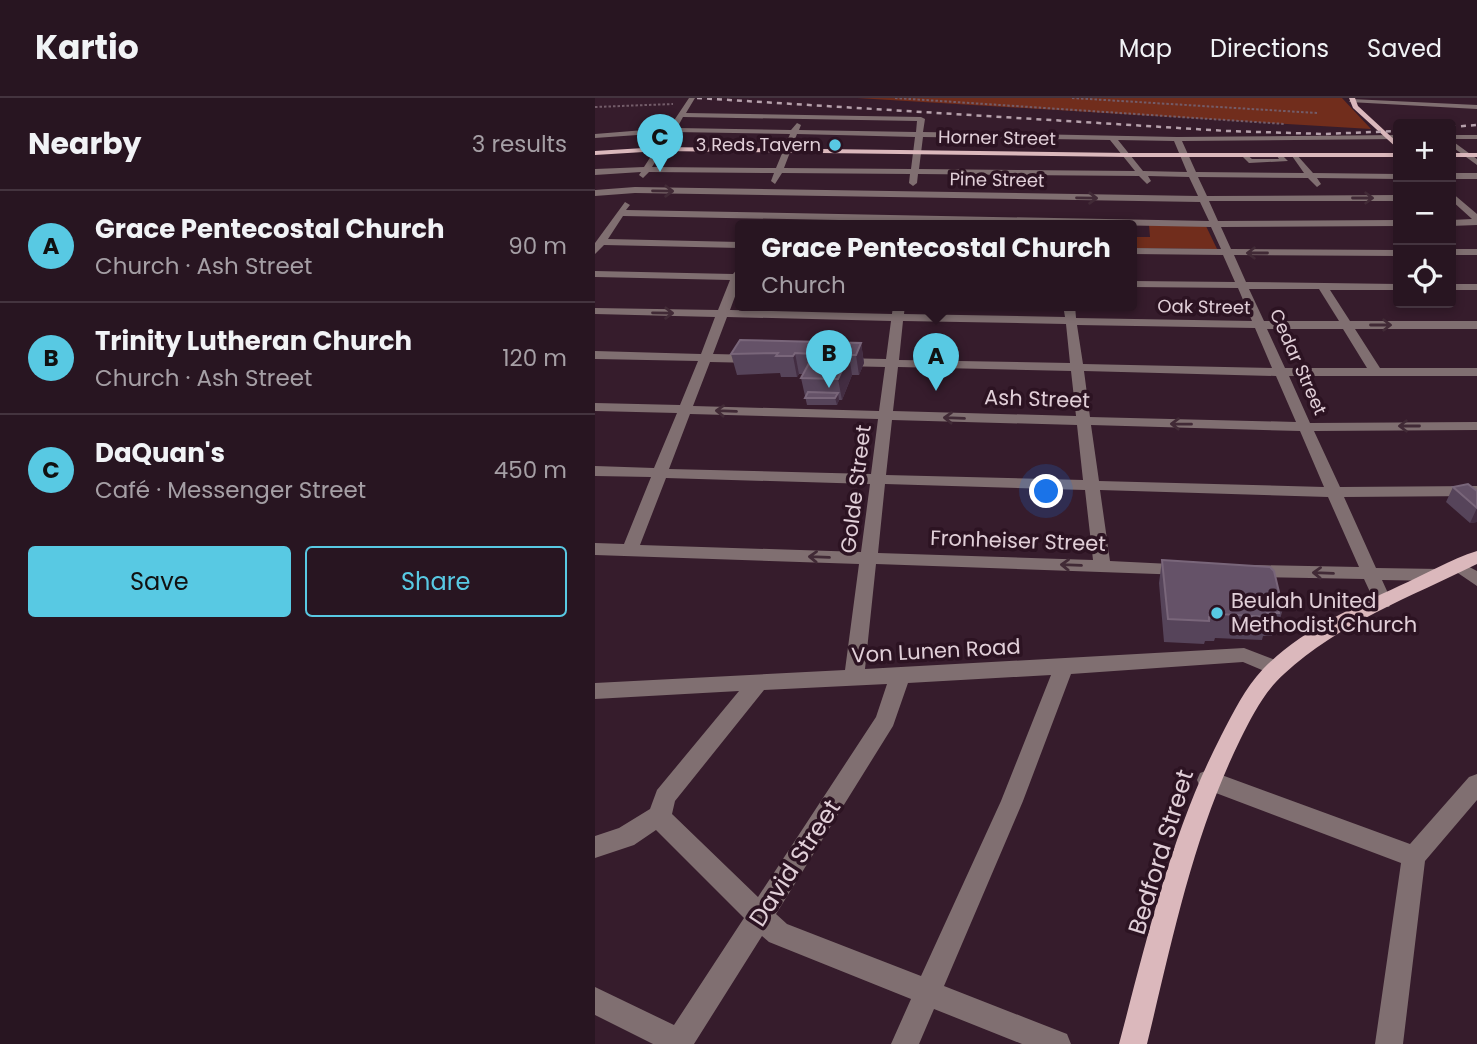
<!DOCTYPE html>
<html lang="en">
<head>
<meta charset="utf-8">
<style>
	:root { --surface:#281521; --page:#301e2a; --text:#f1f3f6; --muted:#a59fa5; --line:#44343f; --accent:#58c9e3 }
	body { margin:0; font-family:Poppins,sans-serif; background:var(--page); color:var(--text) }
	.controls { position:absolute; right:21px; top:21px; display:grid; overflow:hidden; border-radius:7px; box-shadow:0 4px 10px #0003 }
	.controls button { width:63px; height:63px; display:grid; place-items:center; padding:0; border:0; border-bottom:2px solid var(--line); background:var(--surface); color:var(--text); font:35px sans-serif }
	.you { position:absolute; left:452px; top:394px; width:24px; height:24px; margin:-18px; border:5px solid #fff; border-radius:50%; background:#1a73e8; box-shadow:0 0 0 10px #1a73e833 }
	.badge { display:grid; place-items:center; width:46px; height:46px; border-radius:50%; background:var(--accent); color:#111; font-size:23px; font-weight:700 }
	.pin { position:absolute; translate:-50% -58px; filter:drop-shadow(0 2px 4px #0008) }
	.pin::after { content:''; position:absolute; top:37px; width:24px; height:21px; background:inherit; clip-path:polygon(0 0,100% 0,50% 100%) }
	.popup { position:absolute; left:140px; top:122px; width:402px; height:91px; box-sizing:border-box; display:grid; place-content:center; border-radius:7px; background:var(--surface); filter:drop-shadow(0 2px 5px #0005); font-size:23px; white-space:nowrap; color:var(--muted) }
	.popup b { font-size:26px; color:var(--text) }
	.popup::after { content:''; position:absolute; left:50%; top:100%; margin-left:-14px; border:14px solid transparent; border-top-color:var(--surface) }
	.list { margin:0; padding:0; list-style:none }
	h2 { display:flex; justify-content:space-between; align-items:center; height:91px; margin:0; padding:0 28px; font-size:30px }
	h2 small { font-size:23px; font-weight:400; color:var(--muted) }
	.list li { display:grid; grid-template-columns:46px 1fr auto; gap:21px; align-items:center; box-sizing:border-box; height:112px; padding:0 28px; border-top:2px solid var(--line) }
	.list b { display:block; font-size:26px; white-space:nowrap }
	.list p { margin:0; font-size:23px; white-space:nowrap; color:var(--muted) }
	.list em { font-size:23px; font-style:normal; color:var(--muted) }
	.actions { display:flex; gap:14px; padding:21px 28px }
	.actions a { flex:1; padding:16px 0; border:2px solid var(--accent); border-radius:7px; text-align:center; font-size:24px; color:var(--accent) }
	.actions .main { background:var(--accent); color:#111 }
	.icon { flex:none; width:38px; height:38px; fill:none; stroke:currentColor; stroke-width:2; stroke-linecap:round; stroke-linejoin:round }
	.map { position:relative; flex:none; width:882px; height:946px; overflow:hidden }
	header { display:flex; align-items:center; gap:42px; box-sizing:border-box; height:98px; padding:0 35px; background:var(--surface); border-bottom:2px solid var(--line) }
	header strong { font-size:33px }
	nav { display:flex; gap:38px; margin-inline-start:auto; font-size:24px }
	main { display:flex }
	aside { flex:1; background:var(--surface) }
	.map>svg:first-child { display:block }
	.green { fill:#712d1c }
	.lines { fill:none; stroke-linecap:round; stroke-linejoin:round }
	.path { stroke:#735c69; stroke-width:2; stroke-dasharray:2.5 2; stroke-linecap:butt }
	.minor { fill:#806f71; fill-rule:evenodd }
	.major { fill:#dbb8bc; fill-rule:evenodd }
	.rail { stroke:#b5a0ab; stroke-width:2.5; stroke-dasharray:5 5; stroke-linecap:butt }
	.wall { fill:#56445a }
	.shaded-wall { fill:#432d42 }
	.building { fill:#655268; stroke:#79667a; stroke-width:2 }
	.oneway { stroke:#412a36 }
	.poi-dot { fill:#58c9e3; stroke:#2c1322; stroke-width:2.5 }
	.labels { text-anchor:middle; stroke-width:7; stroke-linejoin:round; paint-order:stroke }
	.far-street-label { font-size:18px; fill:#e1cfd8; stroke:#2c1322 }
	.far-poi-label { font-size:18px; fill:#e1cfd8; stroke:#2c1322; text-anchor:end }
	.street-label { font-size:21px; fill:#e1cfd8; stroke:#2c1322 }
	.poi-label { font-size:21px; fill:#e1cfd8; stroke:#2c1322; text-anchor:start }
	.near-street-label { font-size:24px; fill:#e1cfd8; stroke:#2c1322 }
</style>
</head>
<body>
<header>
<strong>Kartio</strong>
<nav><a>Map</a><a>Directions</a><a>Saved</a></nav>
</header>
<main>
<aside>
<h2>Nearby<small>3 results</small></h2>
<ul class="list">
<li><span class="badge">A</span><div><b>Grace Pentecostal Church</b><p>Church · Ash Street</p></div><em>90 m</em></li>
<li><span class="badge">B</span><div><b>Trinity Lutheran Church</b><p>Church · Ash Street</p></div><em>120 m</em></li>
<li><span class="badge">C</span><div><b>DaQuan's</b><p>Café · Messenger Street</p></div><em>450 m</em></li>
</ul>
<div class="actions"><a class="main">Save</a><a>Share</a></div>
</aside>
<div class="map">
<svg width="882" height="946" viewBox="0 0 882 946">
	<rect width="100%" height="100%" fill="#361c2c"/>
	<path class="green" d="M262,0H747L776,31Z
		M554,127L611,128L622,151L537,150V139H555Z"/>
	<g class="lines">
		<path class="path" d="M300,0L690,26
			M477,0L722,15
			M0,9L78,6"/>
		<path class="minor" d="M94,0H100L91,15L326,19L330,21L328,34L582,39L803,37V41L587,43L601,74L709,75L697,58L701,56L718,75L803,76V81L722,80L726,86L722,89L713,80L603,79L612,98L803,97V103H614L623,123L803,122V128L626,129L636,151L803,152V158L639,157L651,184L803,186V192H735L755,223H882V231H760L785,270H882V278H694L715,325L882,324V332L719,333L745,389L882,388V398L749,399L781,470L845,471L854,477L845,483L787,482L797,504L794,509H782L769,481L656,479L647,473L656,467L764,469L733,399L505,392L515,463L596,467L599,471L596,475L590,477L281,466L270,571L649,550L688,565L691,570L688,575L681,578L648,564L476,576L428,703L349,888L472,936L476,946H427L339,911L324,946H296L316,901L174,844L167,838L99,946H58L0,917V889L79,927L149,820L61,732L39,747L0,760V738L24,730L55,711L62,692L144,593L0,601V585L250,572L264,466L0,457V445L29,446L56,379L0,378V368L59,370L82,315L0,313V305L85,307L103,263L0,261V253L106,256L120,219L0,216V210L123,212L135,182L0,179V173L138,176L145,168V185L135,212L297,216L298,207H310L309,216L470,219L468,207H480L481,220L657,223L643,190L537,189V183L640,184L628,157L537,156V150L626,151L616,129L28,118L13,141L145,144V150L9,147L0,156V145L30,104L35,107L31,112L614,123L605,104L40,95L0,98V92L40,89L603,98L594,79L553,78L556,83L552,86L544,78L323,76L322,85L318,88L314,85L315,76L187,75L180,86L176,83L179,75L54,74L48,80L44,77L46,74L0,77V71L49,69L71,35L0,40V36L74,30ZM88,19L322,23L321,34L204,32L206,27L202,25L196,32L82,30ZM79,34L195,36L181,70L57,69ZM202,36L320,39L316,71L189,70ZM328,39L515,42L540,73L324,71ZM523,42L579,43L592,74L548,73ZM654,191H724L744,223H669ZM132,219L296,223L291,261L245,260L239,264L245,268L290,269L284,313L98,308L115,264L161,265L167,261L161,257L118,256ZM308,223L471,226L475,265L304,262ZM482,227L660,230L677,270L488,266ZM672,231H748L772,270H690ZM303,269L476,273L481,318L298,313ZM489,273L681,278L701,324L495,319ZM95,316L283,321L276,376L74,371ZM297,322L482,327L488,382L291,377ZM496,327L705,333L729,389L504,383ZM71,380L275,386L266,454L45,447ZM290,386L490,392L498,462L283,455ZM456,577L406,703L326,878L192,826L181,816L298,628L313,585ZM292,586L281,619L163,799L77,716L80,703L169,592Z
			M756,1L882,7V11L754,4Z
			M856,37H882V41H856Z
			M856,42L882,61V67L856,48Z
			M651,56L657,61H684L682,58L686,56L693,63L654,65L647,58Z
			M856,75H882V81H856Z
			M856,94L882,116V127L856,128V122L877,121L856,102Z
			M856,151H882V157H856Z
			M856,186H882V192H856Z
			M863,463L882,473V488L854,469Z
			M613,672L815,746L874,679L882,676V702L830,763L808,946H780L806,765L605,689L602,682L605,675Z"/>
		<path class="major" d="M754,0H760L763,8L803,45V51L758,10Z
			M65,49L531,55H803V59H531L65,53L0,57V53Z
			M856,55H882V59H856Z
			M882,453V466C816,499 744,525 689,576C669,594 657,618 645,642C598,738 577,843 552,946H524C552,841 576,735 626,638C638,615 650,590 668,571C705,533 757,510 804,488C829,477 856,461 882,453Z"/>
		<path class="rail" d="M102,0L632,33L729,36L803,33
			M856,29L882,27"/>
	</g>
	<path class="wall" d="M266,245L269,265L264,277H257L247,302H244L242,307H212L206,280L208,276H204L202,279H186L185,275L142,277L136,256Z
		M858,389L882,393V424L875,425L851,404Z
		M567,462L688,511L681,534L679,533L677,538H668L667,542L620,540L619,543H610L609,546L569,544L564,485Z"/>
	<path class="shaded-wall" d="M266,245L269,265L264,277L261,257Z
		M200,255L204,276L202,279L198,258Z
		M254,257L257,277L247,302L243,281Z
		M243,295L244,302L242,307L240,300Z
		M882,410V424L875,425Z"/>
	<path class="building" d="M145,242L266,245L261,257H254L243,281L206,280L219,256L200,255L198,258H181L183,255L136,256Z
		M213,294L243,295L240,300H210Z
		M873,386L882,393V410L858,389Z
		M567,462L675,469L679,473L688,511L683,510L684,515H672L673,519L624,516V520L614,519V523L573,521Z"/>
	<defs><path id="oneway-shaft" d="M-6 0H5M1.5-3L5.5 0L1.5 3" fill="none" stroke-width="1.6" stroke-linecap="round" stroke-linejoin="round" transform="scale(1.75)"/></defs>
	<g class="oneway">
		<use href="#oneway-shaft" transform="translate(68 93) rotate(1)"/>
		<use href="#oneway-shaft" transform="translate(492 100) rotate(1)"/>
		<use href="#oneway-shaft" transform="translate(768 100)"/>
		<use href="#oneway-shaft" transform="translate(662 155) rotate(180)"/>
		<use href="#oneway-shaft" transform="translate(68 215) rotate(1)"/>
		<use href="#oneway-shaft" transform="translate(786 227)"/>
		<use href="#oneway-shaft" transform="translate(131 313) rotate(-178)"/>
		<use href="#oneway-shaft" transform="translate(359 320) rotate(-178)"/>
		<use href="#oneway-shaft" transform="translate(586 326) rotate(-179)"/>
		<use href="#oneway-shaft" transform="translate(814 328) rotate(180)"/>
		<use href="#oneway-shaft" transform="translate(224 459) rotate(-178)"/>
		<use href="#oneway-shaft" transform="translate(476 467) rotate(-178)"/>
		<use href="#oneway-shaft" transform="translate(728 475) rotate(-178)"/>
	</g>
	<g class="poi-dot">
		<circle cx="240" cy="47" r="7"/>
		<circle cx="622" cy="515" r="7"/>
	</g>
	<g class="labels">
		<g class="far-street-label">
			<text transform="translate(402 40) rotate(1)" y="6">Horner Street</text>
			<text transform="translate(402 82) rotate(1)" y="6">Pine Street</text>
			<text transform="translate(609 209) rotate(1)" y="6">Oak Street</text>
			<text transform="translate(703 264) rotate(66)" y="6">Cedar Street</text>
		</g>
		<g class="far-poi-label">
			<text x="226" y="53">3 Reds Tavern</text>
		</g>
		<g class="street-label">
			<text transform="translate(442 301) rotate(2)" y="7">Ash Street</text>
			<text transform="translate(261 391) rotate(-83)" y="7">Golde Street</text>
			<text transform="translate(423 443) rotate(2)" y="7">Fronheiser Street</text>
			<text transform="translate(341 553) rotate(-3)" y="7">Von Lunen Road</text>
		</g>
		<g class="poi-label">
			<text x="636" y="510">Beulah United<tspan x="636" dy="24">Methodist Church</tspan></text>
		</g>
		<g class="near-street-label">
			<text transform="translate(566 754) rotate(-73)" y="8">Bedford Street</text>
			<text transform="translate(200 765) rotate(-57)" y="8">David Street</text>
		</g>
	</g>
</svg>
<div class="controls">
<button>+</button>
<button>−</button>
<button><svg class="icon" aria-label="locate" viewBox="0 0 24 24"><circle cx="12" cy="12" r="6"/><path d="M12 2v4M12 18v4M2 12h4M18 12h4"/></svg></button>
</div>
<div class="you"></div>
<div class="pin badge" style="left:341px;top:293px">A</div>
<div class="popup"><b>Grace Pentecostal Church</b>Church</div>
<div class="pin badge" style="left:234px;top:290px">B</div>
<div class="pin badge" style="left:65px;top:74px">C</div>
</div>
</main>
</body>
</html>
